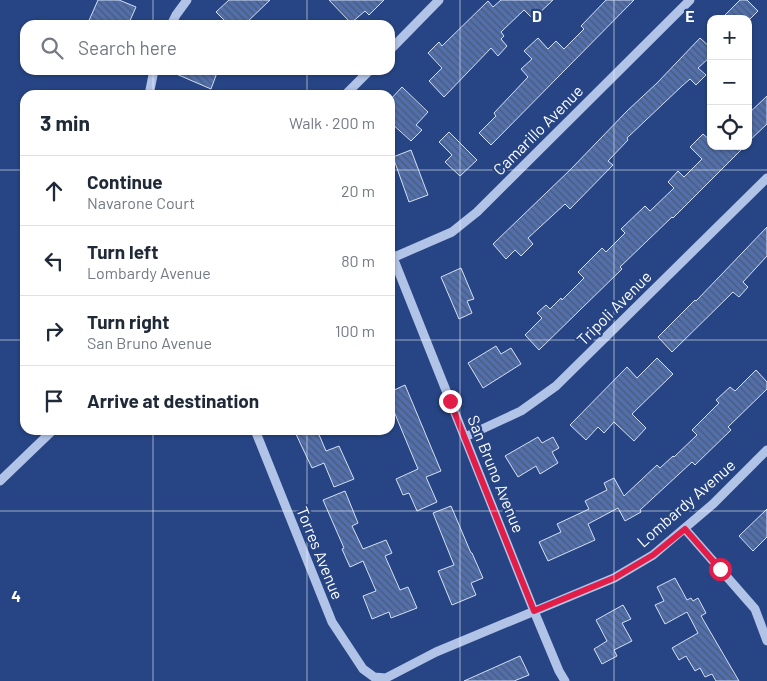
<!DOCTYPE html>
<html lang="en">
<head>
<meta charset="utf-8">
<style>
	:root { --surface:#fff; --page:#f6f6f7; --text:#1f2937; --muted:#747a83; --line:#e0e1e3 }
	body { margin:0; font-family:Barlow,sans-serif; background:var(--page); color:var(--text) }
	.controls { position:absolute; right:15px; top:15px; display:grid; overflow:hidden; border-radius:10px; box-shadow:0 1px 4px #0004 }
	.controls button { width:45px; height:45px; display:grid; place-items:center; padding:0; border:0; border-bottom:1px solid var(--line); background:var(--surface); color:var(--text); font:25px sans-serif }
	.stop { position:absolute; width:15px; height:15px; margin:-11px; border:4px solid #e11d48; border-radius:50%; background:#fff }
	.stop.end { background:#e11d48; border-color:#fff; box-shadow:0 1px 5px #0008 }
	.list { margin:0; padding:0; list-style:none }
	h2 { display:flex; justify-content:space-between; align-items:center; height:65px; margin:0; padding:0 20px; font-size:21px }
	h2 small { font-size:16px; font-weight:400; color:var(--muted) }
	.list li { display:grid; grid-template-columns:32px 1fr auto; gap:15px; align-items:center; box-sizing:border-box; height:70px; padding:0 20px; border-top:1px solid var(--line) }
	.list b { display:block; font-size:19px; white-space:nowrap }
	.list p { margin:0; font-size:16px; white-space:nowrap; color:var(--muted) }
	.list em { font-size:16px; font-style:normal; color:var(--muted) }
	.icon { flex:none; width:28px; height:28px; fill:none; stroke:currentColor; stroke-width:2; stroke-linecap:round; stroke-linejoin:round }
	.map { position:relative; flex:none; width:767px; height:681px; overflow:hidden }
	.search { position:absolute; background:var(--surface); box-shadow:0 1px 4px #0004; left:20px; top:20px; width:375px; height:55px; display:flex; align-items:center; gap:12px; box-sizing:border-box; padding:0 18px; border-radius:15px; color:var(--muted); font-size:19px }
	.panel { position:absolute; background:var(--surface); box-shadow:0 1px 4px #0004; left:20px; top:90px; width:375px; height:345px; border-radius:15px }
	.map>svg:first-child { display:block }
	.building { fill:url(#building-back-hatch); stroke:#d4e0f6 }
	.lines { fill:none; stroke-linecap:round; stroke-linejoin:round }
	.minor { stroke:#b1c3e7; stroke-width:9 }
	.route { stroke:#e11d48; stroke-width:6 }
	.grid { fill:none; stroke:#fff; stroke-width:1; stroke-opacity:0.55 }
	.labels { text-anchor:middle; stroke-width:4.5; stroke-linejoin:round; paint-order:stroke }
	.street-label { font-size:16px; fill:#fff; stroke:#274584 }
	.grid-label { font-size:16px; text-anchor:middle; font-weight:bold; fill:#fff; stroke:#274584; stroke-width:4.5; stroke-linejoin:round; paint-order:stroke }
</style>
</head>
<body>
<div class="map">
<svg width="767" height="681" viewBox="0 0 767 681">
	<defs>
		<pattern id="building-back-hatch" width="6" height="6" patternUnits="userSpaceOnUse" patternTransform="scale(1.25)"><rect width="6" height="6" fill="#506fac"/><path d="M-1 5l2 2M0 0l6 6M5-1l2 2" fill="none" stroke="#4e5a72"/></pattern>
	</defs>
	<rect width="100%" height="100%" fill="#274584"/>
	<path class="building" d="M98,0H119L136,7L128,25H87Z
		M229,0H270L244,25H229L216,12Z
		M329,0H384L369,15L365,11L351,23Z
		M501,0H553L533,19L524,10L501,32L504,36L501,39L507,46L498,56L491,48L444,97L429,81L442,68L428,53L439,42L442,46L488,1L493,7Z
		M606,0H634L491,145L479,133L496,116L494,113L528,77L521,69L532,59L524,51L538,38L548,49L556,41L564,49L584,29L581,26Z
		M740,0H747L758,11L750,19H721Z
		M700,38L711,48V56L698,68L706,75L696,85L690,79L682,86L627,138L628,140L608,161L613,165L570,209L565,204L528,238L533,244L521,256L515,250L506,259L493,244L571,169L627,111L657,83Z
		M167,70H218L211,89Z
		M402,87L428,112L416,125L422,130L411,141L390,122V100Z
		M767,96V124L748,142V114Z
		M449,132L477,160L460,176L445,162L452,155L439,142Z
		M703,134L711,141V146H745L673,218L672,217L620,267L622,269L539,350L525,335L542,318L537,313L546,305L550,309L561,298L562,300L584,278L578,272L602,248L606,252L625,233L621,229L645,206L650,211L674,188L668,182L678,171L684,177L702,159L690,147Z
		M411,150L428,195L409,202L393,157Z
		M767,227V256L743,282L748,287L739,297L733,292L672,352L658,337L695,300L696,301Z
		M461,268L474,299L467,301L472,313L459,319L441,277Z
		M496,346L501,354L511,348L521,364L483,388L468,363Z
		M657,358L673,374L632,414L646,428L634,441L614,422L604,433L598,427L586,440L570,425L627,367L637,378Z
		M756,370L767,382V389L728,427L731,430L695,465L692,462L640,510L641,512L625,521L618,508L588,524L595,540L548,561L539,542L561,532L557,524L589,509L585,501L607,490L604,483L614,478L624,496L657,465L660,468L673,456L674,457L697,435L692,430L719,403L716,400L730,387L735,391Z
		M405,385L441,471L426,477L437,502L417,511L409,493L403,495L396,479L418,469L390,402V392Z
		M294,430H317L326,451L339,446L354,479L334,487L324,463L312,468Z
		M538,437L542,443L553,437L559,448L552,452L558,463L540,474L536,466L518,477L505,456Z
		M345,491L358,523L352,526L363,549L386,540L392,553L385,556L400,590L408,587L417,608L391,618L389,612L372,619L363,596L376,591L363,561L350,567L342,549L344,548L323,500Z
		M451,506L471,553H472L483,578L471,583L476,595L452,605L438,571L454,565L433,513Z
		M767,509V537L753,551L739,536Z
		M675,578L687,600L691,598L693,601L698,598L706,613L701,616L739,681H716L712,674L705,677L700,668L695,671L686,656L679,660L672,648L698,633L687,612L665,624L655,605L664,601L657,587Z
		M623,605L631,619L622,623L632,641L614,650L617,656L602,664L594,649L607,641L596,620Z
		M520,656L529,675L514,681H464Z"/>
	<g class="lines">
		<path class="minor" d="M171,25L176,15L187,0
			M390,50L439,0
			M149,95L154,70
			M345,95L370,70
			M390,250L534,611L559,671L565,681
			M390,259L452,232L477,212L690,0
			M255,430L332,622L363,669L374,677L386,678L436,652L614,578L653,555L713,504L767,450
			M465,437L521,411L556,386L767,178
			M0,481L53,430
			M685,529L755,609L767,641"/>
	</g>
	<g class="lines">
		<path class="route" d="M450,401L534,611L614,578L653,555L685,529L720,569"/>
	</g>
	<path class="grid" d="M153,0V25M307,0V25M460,0V681M614,0V681M153,70V95M307,70V95M0,170H25M390,170H767M0,340H25M390,340H767M153,430V681M307,430V681M0,511H767"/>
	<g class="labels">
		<g class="street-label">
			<text transform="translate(538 130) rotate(-45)" y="6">Camarillo Avenue</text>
			<text transform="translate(614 308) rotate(-45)" y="6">Tripoli Avenue</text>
			<text transform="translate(496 474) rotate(68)" y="6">San Bruno Avenue</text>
			<text transform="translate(686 503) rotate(-41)" y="6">Lombardy Avenue</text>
			<text transform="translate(320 553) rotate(68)" y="6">Torres Avenue</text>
		</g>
	</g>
	<g class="grid-label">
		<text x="537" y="22">D</text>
		<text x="690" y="22">E</text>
		<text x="16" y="602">4</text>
	</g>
</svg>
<div class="controls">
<button>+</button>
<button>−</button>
<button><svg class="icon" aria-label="locate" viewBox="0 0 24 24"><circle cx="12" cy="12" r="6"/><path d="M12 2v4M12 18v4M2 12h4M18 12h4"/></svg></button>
</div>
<div class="stop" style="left:720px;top:569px"></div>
<div class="stop end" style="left:450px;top:401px"></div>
<div class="search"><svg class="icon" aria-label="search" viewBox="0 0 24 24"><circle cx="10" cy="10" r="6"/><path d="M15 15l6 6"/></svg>Search here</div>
<section class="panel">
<h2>3 min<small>Walk · 200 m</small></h2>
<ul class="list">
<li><svg class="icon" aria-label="ahead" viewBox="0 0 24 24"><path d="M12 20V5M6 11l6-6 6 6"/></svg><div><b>Continue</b><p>Navarone Court</p></div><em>20 m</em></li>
<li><svg class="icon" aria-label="left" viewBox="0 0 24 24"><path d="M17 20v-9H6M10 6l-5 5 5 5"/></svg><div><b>Turn left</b><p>Lombardy Avenue</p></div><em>80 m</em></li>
<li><svg class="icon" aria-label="right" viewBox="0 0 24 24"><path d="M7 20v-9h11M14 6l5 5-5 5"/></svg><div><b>Turn right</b><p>San Bruno Avenue</p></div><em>100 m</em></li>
<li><svg class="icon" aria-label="arrive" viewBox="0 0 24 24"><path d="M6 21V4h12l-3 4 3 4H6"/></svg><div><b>Arrive at destination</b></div></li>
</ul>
</section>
</div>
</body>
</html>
